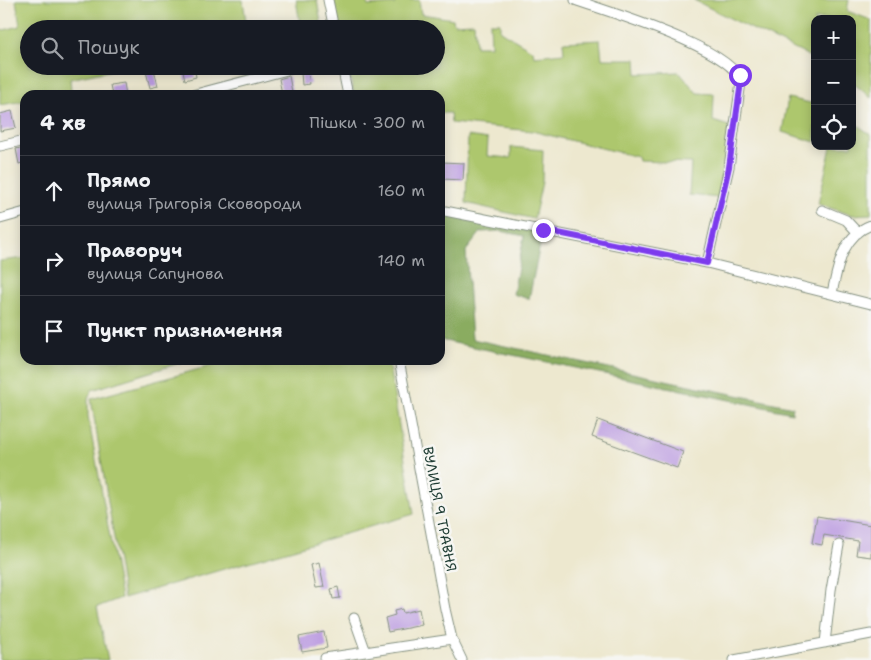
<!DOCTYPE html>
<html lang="uk">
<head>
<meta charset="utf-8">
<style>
	:root { --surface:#171b24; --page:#20242c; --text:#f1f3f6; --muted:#9ea1a6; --line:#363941 }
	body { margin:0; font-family:"Shantell Sans",sans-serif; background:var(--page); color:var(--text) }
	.controls { position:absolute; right:15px; top:15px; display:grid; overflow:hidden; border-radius:10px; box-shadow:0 2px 12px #0003 }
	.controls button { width:45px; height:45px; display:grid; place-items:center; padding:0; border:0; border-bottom:1px solid var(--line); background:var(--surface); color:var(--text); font:25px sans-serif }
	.stop { position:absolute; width:15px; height:15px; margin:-11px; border:4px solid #7c3aed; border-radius:50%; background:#fff }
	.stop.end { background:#7c3aed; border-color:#fff; box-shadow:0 1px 5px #0008 }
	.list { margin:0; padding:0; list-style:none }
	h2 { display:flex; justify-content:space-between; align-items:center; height:65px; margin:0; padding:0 20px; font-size:21px }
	h2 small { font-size:16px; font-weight:400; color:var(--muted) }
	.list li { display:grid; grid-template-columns:32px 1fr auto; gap:15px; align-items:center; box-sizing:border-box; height:70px; padding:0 20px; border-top:1px solid var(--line) }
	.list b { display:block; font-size:19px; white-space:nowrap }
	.list p { margin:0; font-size:16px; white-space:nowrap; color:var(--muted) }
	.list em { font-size:16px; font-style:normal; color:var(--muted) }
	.icon { flex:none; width:28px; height:28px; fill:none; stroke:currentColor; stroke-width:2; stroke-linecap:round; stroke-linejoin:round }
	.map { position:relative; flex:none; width:871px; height:660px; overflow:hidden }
	.search { position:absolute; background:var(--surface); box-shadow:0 2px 12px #0003; left:20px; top:20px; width:425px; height:55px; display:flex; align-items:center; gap:12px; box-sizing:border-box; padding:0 18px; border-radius:28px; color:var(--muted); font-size:19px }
	.panel { position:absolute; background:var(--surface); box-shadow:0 2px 12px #0003; left:20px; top:90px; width:425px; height:275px; border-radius:15px }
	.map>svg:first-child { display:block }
	.green { fill:#adc76d; stroke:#668250 }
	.forest { fill:#8aac60; stroke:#54744a }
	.building { fill:#bc9ce1 }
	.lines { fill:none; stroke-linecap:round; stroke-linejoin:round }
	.minor-casing { stroke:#869282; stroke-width:11 }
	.minor { stroke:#fff; stroke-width:9 }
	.route { stroke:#7c3aed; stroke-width:6 }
	.labels { text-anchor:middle; stroke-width:5; stroke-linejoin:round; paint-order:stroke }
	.street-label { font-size:14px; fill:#1f3d34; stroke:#f6f6f2 }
</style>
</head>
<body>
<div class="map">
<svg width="871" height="660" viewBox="0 0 871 660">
	<rect width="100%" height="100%" fill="#f6f6f2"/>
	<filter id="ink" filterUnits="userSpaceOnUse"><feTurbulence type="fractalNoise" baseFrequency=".02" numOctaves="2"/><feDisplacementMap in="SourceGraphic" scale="10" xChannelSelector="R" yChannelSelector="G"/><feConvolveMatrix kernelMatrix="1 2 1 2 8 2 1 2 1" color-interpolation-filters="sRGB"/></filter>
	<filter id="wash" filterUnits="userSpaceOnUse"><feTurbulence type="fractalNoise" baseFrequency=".0096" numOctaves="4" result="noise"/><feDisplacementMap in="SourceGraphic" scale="20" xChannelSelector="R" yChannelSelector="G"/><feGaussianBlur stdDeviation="1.12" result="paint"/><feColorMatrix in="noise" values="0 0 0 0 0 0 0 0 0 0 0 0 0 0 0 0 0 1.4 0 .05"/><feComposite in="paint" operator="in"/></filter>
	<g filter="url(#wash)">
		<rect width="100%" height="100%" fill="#ede8cf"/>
		<path class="green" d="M16,0H243L247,29H29V66H131L70,79L71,91L55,95H25V101L0,105V31L20,26Z
			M296,0H317L322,29H301Z
			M334,0H366L368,6L395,4L394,0H419L421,14L453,19L454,24L474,23L476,46H491L490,23H500V31L533,51L534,56L564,53L563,42L600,40L602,59H636L637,74L679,72L697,93L714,94L713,121L729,126L719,198L689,195L691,163L639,161L638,157L532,131L451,123L450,113H440V95H354L348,66H436V29H340Z
			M694,0H849L847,11L871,20V98L852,82V19H815V59C774,39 734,21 694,0Z
			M788,98L815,104V142L782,132Z
			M852,121L871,135V214L852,215L818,204L831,147L829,146H852Z
			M468,136L488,139L487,156L511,158V147L543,150L542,182L534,219L466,203Z
			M25,258V360H189L92,390L88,399V416L121,598L97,607L108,660H0V261Z
			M232,360H388L414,514L124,598L91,399Z"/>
		<path class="forest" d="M440,210L543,230L529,299L513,294L524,236L501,231L481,232L466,251L472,339L793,407L792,413L440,340Z"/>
		<g id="blocks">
			<path class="building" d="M182,66H194L196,77L185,80Z
				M154,69L158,86L150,88L146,71Z
				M308,72L310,84L302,85L301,73Z
				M289,76L292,92L282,94L279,79Z
				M124,83L126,95H112L110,85Z
				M12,111L16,128L0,131V114Z
				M25,147V162L19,164L16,149Z
				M442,162L464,163L463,180L442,179Z
				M598,420L683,452L677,468L592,437Z
				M817,516L871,525V557L856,555L858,541L824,535L822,545L812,543Z
				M319,563L324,587L316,588L311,565Z
				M338,587L340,598L333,599L331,589Z
				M402,609L403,613L419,609L422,625L388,632L385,618L395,615L394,611Z
				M324,632L327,648L302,652L299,637Z"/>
		</g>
	</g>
	<g filter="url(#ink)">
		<use href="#blocks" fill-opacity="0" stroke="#869282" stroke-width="1"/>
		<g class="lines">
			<g class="minor-casing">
				<path id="minor" d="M328,0L334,29
					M575,0C608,12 733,48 741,82L729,167L707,263
					M342,66L348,95
					M192,95L302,66
					M0,146L25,140
					M440,210L707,263L871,304
					M822,210L846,220L858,233
					M0,219L25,212
					M832,293C838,266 842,236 871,225
					M399,360L445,609L452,639L462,660
					M354,618L366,652
					M825,643L831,590L839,545
					M325,658L452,639
					M734,660L871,634"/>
			</g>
			<use href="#minor" class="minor"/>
		</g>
	</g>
	<g class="lines" filter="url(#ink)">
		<path class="route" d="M543,230L707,263L729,167L741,82L740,75"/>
	</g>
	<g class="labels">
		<g class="street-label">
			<text transform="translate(440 509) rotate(79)" y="5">ВУЛИЦЯ 9 ТРАВНЯ</text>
		</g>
	</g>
</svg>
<div class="controls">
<button>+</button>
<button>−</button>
<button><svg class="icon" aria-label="locate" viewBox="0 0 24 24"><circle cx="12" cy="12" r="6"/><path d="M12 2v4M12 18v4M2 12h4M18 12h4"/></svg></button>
</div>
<div class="stop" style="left:740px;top:75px"></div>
<div class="stop end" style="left:543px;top:230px"></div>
<div class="search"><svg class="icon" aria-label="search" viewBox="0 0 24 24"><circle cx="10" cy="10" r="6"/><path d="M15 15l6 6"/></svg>Пошук</div>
<section class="panel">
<h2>4 хв<small>Пішки · 300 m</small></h2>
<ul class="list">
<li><svg class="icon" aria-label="ahead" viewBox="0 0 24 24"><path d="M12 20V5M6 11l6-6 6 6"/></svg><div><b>Прямо</b><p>вулиця Григорія Сковороди</p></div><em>160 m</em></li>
<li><svg class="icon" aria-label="right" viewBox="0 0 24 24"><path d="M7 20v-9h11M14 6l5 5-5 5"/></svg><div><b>Праворуч</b><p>вулиця Сапунова</p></div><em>140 m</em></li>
<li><svg class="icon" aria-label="arrive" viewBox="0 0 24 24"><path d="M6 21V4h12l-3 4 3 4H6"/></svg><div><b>Пункт призначення</b></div></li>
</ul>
</section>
</div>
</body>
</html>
